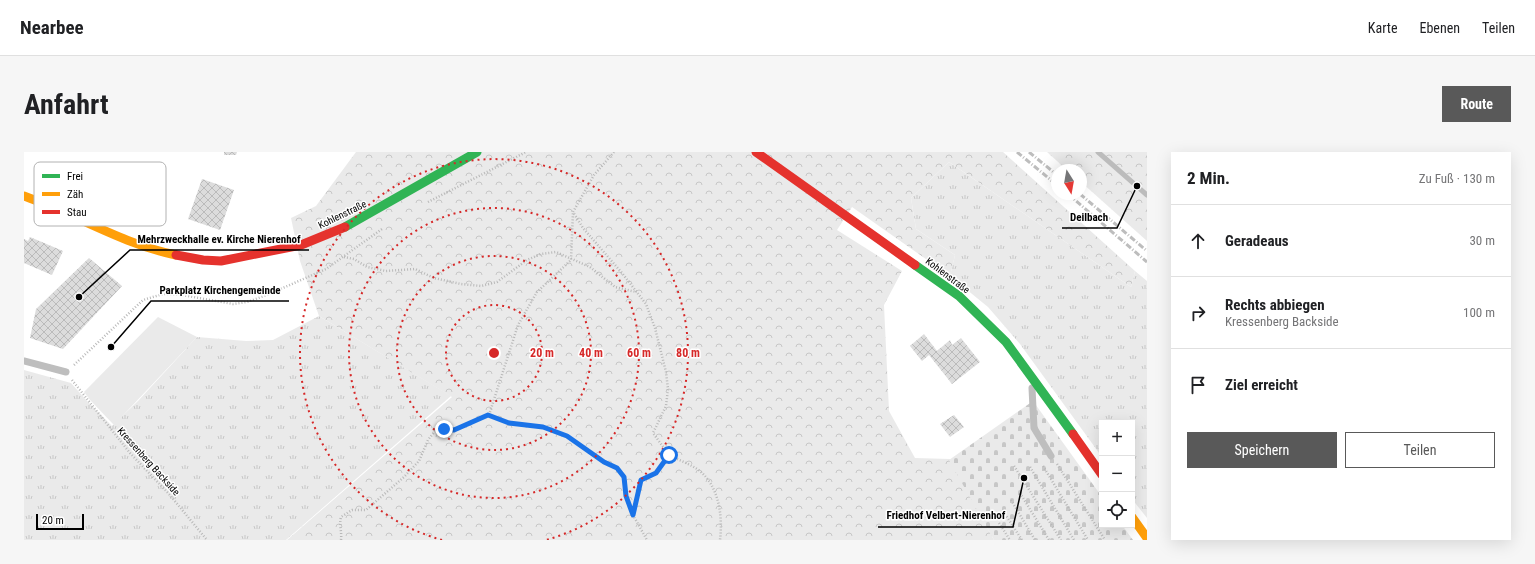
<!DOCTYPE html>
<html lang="de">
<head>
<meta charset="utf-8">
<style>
	:root { --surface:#fff; --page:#f6f6f6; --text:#202124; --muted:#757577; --line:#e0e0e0; --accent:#595959 }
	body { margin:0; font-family:"Roboto Condensed",sans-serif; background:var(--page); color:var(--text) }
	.controls { position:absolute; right:12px; bottom:12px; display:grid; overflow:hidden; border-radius:0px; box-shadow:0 4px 16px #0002 }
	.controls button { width:36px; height:36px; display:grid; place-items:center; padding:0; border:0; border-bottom:1px solid var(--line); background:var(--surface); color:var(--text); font:20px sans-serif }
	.compass { position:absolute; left:1027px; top:12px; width:36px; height:36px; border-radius:50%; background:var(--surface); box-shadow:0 4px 16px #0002; rotate:169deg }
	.scale { position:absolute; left:12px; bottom:10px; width:48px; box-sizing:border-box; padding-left:4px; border:2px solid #000; border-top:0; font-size:11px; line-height:14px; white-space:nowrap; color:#000; -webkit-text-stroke:3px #fff; paint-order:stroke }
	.stop { position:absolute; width:12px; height:12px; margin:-9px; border:3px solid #1a73e8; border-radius:50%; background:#fff }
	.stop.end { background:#1a73e8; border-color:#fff; box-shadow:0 1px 4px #0008 }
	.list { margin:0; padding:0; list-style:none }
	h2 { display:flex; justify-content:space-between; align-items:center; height:52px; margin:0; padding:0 16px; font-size:17px }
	h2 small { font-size:13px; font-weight:400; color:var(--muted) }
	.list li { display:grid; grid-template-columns:26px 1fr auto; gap:12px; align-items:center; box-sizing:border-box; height:72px; padding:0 16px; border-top:1px solid var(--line) }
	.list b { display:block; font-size:15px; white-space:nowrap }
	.list p { margin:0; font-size:13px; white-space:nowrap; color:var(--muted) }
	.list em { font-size:13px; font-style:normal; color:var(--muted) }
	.actions { display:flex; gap:8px; padding:12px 16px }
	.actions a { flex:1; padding:9px 0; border:1px solid var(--accent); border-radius:0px; text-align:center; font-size:14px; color:var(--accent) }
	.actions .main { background:var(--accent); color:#fff }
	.icon { flex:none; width:22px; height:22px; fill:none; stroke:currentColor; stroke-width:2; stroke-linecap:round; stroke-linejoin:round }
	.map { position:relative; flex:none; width:1123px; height:388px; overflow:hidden; border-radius:0px }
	header { display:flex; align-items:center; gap:24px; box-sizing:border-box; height:56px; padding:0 20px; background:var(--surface); border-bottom:1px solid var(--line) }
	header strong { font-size:19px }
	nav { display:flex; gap:22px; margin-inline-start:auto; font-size:14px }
	.intro { display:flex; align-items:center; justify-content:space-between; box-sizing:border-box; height:96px; padding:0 24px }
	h1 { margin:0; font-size:28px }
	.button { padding:10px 18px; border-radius:0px; background:var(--accent); color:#fff; font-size:14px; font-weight:700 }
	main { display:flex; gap:24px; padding:0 24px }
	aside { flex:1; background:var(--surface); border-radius:0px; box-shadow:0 4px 16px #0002 }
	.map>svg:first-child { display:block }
	.grass { fill:url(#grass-tufts) }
	.forest { fill:url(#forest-crowns) }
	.cemetery { fill:url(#cemetery-stones) }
	.green { fill:#eaeaea }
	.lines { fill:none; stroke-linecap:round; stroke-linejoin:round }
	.stream { stroke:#bcbcbc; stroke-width:5 }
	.building { fill:url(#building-cross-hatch) }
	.path { stroke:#b8b8b8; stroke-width:2.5; stroke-dasharray:1 2; stroke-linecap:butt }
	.lane { stroke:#bebebe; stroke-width:7 }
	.fast { stroke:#30b455; stroke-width:9 }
	.slow { stroke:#ff9f0a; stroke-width:9 }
	.jam { stroke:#e5322d; stroke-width:9 }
	.rail { stroke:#bdbdbd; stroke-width:3; stroke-dasharray:6 2 1 2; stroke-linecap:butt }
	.route { stroke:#1a73e8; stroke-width:5 }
	.ring { fill:none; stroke:#d62828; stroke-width:2; stroke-dasharray:2 4 }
	.labels { text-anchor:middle; stroke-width:3; stroke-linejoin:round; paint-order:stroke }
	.street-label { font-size:10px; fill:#000; stroke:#fff }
	.key { fill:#fff; stroke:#b2b2b2; stroke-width:1 }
	.key-label { font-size:11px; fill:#000 }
	.centre { fill:#d62828; stroke:#fff; stroke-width:2 }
	.ring-label { font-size:12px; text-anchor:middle; font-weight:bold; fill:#d62828; stroke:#fff; stroke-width:3; stroke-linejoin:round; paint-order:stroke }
	.leader { fill:none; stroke:#000; stroke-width:1.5 }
	.callout-dot { fill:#000; stroke:#fff; stroke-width:1.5 }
	.callout-label { font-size:11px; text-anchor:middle; font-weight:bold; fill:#000; stroke:#fff; stroke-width:3; stroke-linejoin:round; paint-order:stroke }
</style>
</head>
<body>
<header>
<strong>Nearbee</strong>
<nav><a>Karte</a><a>Ebenen</a><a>Teilen</a></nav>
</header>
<div class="intro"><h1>Anfahrt</h1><a class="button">Route</a></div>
<main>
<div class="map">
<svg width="1123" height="388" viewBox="0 0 1123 388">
	<defs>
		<pattern id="grass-tufts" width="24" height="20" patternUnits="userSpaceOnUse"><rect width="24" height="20" fill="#eaeaea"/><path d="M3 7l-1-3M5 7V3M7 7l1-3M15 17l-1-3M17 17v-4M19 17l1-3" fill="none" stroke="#c7c7c7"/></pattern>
		<pattern id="forest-crowns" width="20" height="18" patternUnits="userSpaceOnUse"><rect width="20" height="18" fill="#eaeaea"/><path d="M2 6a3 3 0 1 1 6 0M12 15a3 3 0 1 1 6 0" fill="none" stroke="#c7c7c7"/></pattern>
		<pattern id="cemetery-stones" width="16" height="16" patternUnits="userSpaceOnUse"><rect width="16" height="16" fill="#eaeaea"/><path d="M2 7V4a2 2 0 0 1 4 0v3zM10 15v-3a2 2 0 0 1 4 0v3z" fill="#c7c7c7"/></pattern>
		<pattern id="building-cross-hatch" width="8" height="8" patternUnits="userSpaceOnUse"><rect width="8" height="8" fill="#dcdcdc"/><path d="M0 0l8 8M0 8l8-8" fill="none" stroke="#bbb"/></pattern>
	</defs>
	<rect width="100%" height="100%" fill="#fff"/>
	<path class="grass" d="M925,10L1107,135L1111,119L1123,129V366L1108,347V271H1078V305L996,192L964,155L926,124L931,103L892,77L887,46Z
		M295,164L427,244L262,388H0V218L47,231L64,250L88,274L114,249L173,185L222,189L249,188Z"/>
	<path class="forest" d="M332,0H979L1111,119L1107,135L925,10L887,46L892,77L931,103L926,124L828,55L813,78L878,119L860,153L865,259L891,306L926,307L970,388H263L428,245L295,164L276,109L267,66L292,54Z
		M1023,0H1123V89L1057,30V18H1043Z"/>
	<path class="cemetery" d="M1009,249L1078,345V373H1098L1109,388H970L925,308Z"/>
	<path class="green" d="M134,165L173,185L90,273L67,249L60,240Z"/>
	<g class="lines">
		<path class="stream" d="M1074,0L1123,43"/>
	</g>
	<path class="building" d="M200,0H213L212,3H200Z
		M178,27L210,38L196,78L164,67Z
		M6,85L39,99L28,123L0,111V87L4,89Z
		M65,106L98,134L39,197L6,186L12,157Z
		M900,182L913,199L926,188L928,193L937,186L956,210L928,232L905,203L898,209L886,194Z
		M930,263L940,275L926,285L916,272Z"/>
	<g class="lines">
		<path class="path" d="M590,0L570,23L549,60L559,76L598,121L622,152L631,176L642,220L644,237L642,254L629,281L645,303L632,321L617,328L609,362
			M404,50L502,0
			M320,105L330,107L343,115L362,119L391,117L410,126L437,132L457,134L473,130L503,108L517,102L532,100L566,115L591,135L612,140
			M50,213L119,148L139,142L158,143L209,152L223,150L243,143L302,117L358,77
			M48,228L106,301L145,342L183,388
			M465,263L494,173L513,140L547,108L549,60
			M645,303C654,308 664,311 673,317C695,332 699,364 696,388
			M1033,312L1081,388
			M990,314L1037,388
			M1019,314L1064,388
			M1006,315L1050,388
			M996,341L1025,388
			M987,348L1011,388
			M981,362L998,388
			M975,371L986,388
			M317,388C318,380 315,373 317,365L328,358H342L380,325L395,309L404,288L411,279L430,278L465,263L485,271L519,275L543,284L581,310L593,316L600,325L602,344L609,363L623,388"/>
		<path class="lane" d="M0,209L42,220
			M1008,236L1010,276L1027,304"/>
		<path class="fast" d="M321,75L453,0
			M891,113L935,144L982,190L1049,282"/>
		<path class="slow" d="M0,44C51,62 98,92 152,103
			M1108,365L1123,386"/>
		<path class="jam" d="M732,0L891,113
			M152,103L179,108L197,109L277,93L321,75
			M1049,282L1078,323"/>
		<path class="rail" d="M993,0L1033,33
			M1005,0L1033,23
			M1044,42L1123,110
			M1056,42L1123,99"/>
	</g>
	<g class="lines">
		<path class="route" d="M420,277L430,278L464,263L485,271L519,275L543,284L580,310L593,316L600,325L602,344L609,363L617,328L632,321L645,303"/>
	</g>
	<g class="ring">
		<circle cx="470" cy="201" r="48"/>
		<circle cx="470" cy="201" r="97"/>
		<circle cx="470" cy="201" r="145"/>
		<path d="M418 388A194 194 0 1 1 522 388"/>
	</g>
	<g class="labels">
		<g class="street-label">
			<text transform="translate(318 62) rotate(-26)" y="4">Kohlenstraße</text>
			<text transform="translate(924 123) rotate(37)" y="4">Kohlenstraße</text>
			<text transform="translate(125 309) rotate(48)" y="4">Kressenberg Backside</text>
		</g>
	</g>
	<rect x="10" y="10" width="132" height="64" rx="6" class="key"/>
	<rect x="18" y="22" width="18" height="4" fill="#30b455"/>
	<rect x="18" y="40" width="18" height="4" fill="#ff9f0a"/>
	<rect x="18" y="58" width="18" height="4" fill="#e5322d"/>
	<g class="key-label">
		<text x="43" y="28">Frei</text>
		<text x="43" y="46">Zäh</text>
		<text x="43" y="64">Stau</text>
	</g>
	<circle cx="470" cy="201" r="6" class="centre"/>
	<g class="ring-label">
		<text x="518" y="205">20 m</text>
		<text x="567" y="205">40 m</text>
		<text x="615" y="205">60 m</text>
		<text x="664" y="205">80 m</text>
	</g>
	<path class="leader" d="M1113 34L1093 76H1038M55 145L106 98H285M87 195L127 149H265M1000 326L989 375H854"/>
	<g class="callout-dot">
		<circle cx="1113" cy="34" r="4"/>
		<circle cx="55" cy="145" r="4"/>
		<circle cx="87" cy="195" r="4"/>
		<circle cx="1000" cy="326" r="4"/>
	</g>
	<g class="callout-label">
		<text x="1065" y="69">Deilbach</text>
		<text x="195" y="91">Mehrzweckhalle ev. Kirche Nierenhof</text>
		<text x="196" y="142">Parkplatz Kirchengemeinde</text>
		<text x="922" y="367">Friedhof Velbert-Nierenhof</text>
	</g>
</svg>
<div class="controls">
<button>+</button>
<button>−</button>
<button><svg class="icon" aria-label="locate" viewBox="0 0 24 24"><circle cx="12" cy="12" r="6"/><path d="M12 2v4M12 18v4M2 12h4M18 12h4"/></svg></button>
</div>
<svg class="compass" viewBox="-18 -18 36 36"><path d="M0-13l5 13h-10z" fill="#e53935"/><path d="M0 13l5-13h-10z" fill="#757577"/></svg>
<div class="scale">20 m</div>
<div class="stop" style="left:645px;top:303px"></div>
<div class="stop end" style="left:420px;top:277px"></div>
</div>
<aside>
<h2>2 Min.<small>Zu Fuß · 130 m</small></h2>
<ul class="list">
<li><svg class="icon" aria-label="ahead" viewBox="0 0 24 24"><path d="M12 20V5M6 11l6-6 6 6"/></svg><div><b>Geradeaus</b></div><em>30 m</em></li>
<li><svg class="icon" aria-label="right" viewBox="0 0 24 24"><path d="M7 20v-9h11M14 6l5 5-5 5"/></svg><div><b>Rechts abbiegen</b><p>Kressenberg Backside</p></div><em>100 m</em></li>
<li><svg class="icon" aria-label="arrive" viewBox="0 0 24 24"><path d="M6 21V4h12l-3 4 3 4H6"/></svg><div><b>Ziel erreicht</b></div></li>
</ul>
<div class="actions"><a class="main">Speichern</a><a>Teilen</a></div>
</aside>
</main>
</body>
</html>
